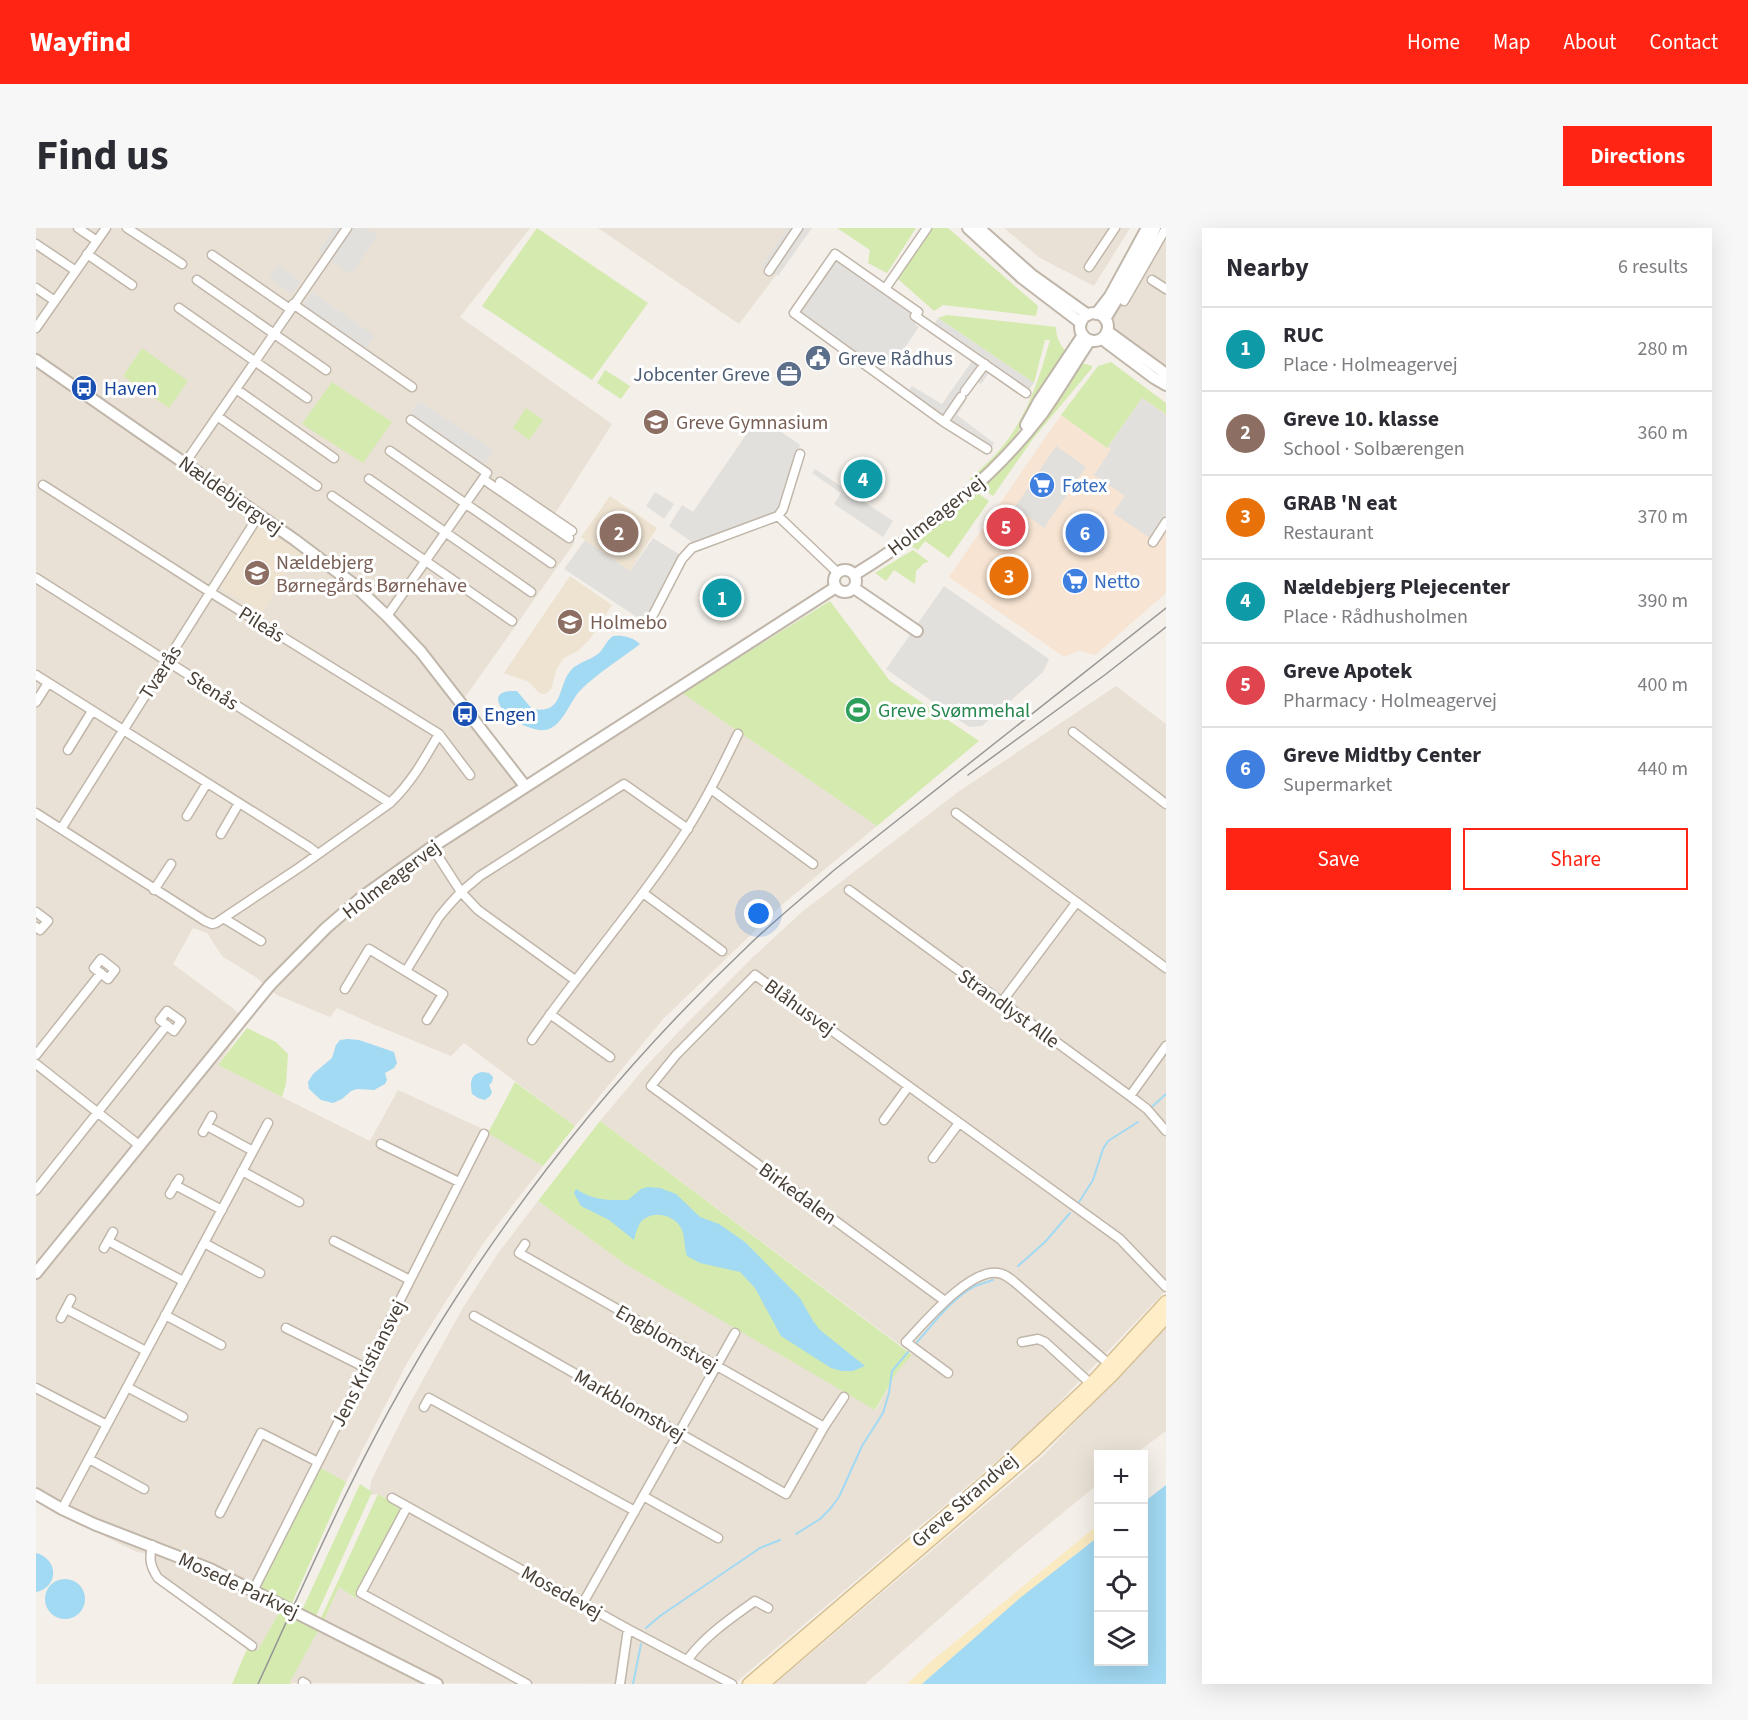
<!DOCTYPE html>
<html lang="en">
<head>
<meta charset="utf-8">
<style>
	:root { --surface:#fff; --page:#f7f7f7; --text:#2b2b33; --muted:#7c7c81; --line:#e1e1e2; --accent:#ff2414 }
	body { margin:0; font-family:"Source Sans 3",sans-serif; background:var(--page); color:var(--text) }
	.controls { position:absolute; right:18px; bottom:18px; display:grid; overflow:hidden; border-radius:0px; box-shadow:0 6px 24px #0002 }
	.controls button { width:54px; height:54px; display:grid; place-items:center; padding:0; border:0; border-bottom:2px solid var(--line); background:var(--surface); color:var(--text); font:30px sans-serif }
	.you { position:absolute; left:723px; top:686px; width:21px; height:21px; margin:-15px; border:4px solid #fff; border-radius:50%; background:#1a73e8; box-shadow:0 0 0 9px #1a73e833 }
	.badge { display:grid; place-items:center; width:39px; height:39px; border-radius:50%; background:var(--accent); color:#fff; font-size:20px; font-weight:700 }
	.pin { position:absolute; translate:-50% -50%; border:3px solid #fff; box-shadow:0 2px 6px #0006 }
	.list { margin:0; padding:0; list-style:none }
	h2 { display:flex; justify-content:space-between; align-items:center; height:78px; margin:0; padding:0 24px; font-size:26px }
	h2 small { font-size:20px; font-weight:400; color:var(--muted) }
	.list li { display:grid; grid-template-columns:39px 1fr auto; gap:18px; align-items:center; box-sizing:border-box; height:84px; padding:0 24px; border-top:2px solid var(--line) }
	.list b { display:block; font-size:22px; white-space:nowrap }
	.list p { margin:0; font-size:20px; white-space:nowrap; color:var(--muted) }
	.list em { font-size:20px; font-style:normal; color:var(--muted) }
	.actions { display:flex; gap:12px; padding:18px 24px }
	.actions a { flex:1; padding:14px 0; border:2px solid var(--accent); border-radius:0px; text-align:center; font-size:21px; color:var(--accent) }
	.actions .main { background:var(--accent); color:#fff }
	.icon { flex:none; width:33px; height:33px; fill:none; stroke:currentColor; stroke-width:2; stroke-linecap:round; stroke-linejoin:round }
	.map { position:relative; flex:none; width:1130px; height:1456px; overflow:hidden; border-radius:0px }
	header { display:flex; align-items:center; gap:36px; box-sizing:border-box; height:84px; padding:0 30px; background:var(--accent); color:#fff }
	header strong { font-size:28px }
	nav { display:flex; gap:33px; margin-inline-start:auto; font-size:21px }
	.intro { display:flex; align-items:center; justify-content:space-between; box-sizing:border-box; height:144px; padding:0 36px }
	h1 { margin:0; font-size:42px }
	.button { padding:15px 27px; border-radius:0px; background:var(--accent); color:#fff; font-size:21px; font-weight:700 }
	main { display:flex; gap:36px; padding:0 36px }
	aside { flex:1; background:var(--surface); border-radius:0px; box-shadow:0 6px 24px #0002 }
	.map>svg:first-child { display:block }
	.residential { fill:#e9e1d5 }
	.commercial { fill:#f7e4d2 }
	.education { fill:#eee3d1 }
	.green { fill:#d4eaaf }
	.sand { fill:#faeac2 }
	.parking { fill:#e2e0dd }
	.water { fill:#a2d9f3 }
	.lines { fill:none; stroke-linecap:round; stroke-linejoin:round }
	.stream { stroke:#a2d9f3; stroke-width:2 }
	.minor-casing { stroke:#c0b6aa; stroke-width:11 }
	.tertiary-casing { stroke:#c0b6aa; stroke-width:14 }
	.secondary-casing { stroke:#d6c096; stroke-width:15 }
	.minor { stroke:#fff; stroke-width:8 }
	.tertiary { stroke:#fff; stroke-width:10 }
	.secondary { stroke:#ffedc7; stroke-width:12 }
	.tram { stroke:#979797; stroke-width:1.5 }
	.labels { text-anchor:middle; stroke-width:6; stroke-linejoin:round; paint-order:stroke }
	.service-label { font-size:20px; fill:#4e5e75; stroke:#fff; text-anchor:start }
	.transit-label { font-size:20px; fill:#164399; stroke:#fff; text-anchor:start }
	.education-label { font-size:20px; fill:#785e54; stroke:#fff; text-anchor:start }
	.shop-label { font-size:20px; fill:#366cbe; stroke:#fff; text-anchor:start }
	.street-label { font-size:20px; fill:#483f36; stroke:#fff }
	.leisure-label { font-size:20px; fill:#27864d; stroke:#fff; text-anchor:start }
</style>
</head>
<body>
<header>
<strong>Wayfind</strong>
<nav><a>Home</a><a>Map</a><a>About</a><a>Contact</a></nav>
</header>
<div class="intro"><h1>Find us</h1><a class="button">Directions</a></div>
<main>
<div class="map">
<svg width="1130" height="1456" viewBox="0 0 1130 1456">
	<rect width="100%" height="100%" fill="#f4efe8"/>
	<path class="residential" d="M0,0H494L424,89L576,196L515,292L539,314L425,475L489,552L646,465L841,598L748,675L627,791L539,898L428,815L415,828L339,797L301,780L294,789L241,767L221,750L186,728L171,705L157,700L137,736L198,781L211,795L182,837L334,913L362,862L447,901L507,938L449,1013L417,1062L371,1135L310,1254L285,1240L224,1358L250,1372L222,1422L211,1421L180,1398L184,1388L123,1345L119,1327L101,1324L17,1284L0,1273Z
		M562,0H776L703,96Z
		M968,0H1094L1058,58L1004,30Z
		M1130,0V147L1075,100L1074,91Z
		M1080,458L1130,496V1062L994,1205L698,1456L253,1455L288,1392L303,1359L318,1370L364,1278L342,1266L333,1267L335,1253L374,1175L428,1078L463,1024L502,973L589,1036L840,1182L861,1144L876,1126L564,893L612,836L648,798L717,729L767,683L922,564Z
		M1130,1098V1203L1099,1226H1062V1256L978,1325L829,1456H739L1007,1228Z"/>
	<path class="commercial" d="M1107,169L1130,185V365L1059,427L1043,423L1028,429L913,349L1025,187L1071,220Z"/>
	<path class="education" d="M574,268L621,300L594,343L545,309Z
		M227,295L274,329L272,331L262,326L226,385L183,359L221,297Z
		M534,348L576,377L554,411L543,422L528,430L521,440L515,461L511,465L507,466L502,464L493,454L468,445Z"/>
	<path class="green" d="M501,0L612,75L556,152L446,78Z
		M801,0H880L851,45L832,35L834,22Z
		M896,0H912L1002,78L1000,88L907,77L898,83L862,51Z
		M911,87L1020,99C1020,110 1024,117 1032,126L1006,164L977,212L937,253L933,252C942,243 952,235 960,226C989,194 1003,153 1014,112H1009L998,155L902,90Z
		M106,120L152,153L133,180L87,148Z
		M1043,134L1056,138V140L996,212L957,268L945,260Z
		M1075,134L1130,175V186L1106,170L1071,220L1025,187L1062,138Z
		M569,142L594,158L585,171L561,155Z
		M296,154L356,194L327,235L266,196Z
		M490,180L507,192L493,212L477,200Z
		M940,264L953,273L913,330L889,313L882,322L877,319L871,322L869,319L903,295Z
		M877,322L893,334L888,335L880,343L879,356L858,342L850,353L839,345Z
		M794,373L854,453L943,513L841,598L646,465Z
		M211,800L240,814L252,826L250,856L246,869L182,837Z
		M479,854L539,898L507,938L452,905Z
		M564,893L876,1127L861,1144L839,1182L589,1036L502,973Z
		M285,1240L310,1254L256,1375L267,1380L324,1256L336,1264L280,1388L285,1390L342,1266L364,1278L365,1284L319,1370L303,1359L288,1392L254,1454L255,1456H196L211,1421L222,1422L250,1372L224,1359Z"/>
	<path class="sand" d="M1062,1297V1309L984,1370L886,1456H871L892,1436Z"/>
	<path class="parking" d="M298,0H330L342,8L315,46L282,24Z
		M752,0H776L742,48L726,37Z
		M798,20L888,82L879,96L883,99L856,138L851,135L842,148L752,85Z
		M242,37L265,53L256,66L233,50Z
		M276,64L339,108L329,122L266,78Z
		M902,90L998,155L990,165L898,96Z
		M936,133L953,145L945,156L941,154L921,187L958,215L952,227L867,170L876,158L906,176Z
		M1106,170L1130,187V286L1114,310L1077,285L1089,268L1058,247L1075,221L1072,219Z
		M383,173L458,222L446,240L371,190Z
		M723,188L764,217L743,280L738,285L730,289L657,315L633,298L646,277L657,284Z
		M1020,218L1050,239L1008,300L979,279Z
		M779,241L857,293L847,309L798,276L805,265L776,245Z
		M619,264L638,276L628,291L610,278Z
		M617,310L651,331L616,399L528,341L549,312L594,343Z
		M908,358L1013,431L1007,444L946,498L933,499L850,441Z"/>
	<path class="water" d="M577,408C586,407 597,409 604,416C586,430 557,448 542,465C533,476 525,500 509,502C482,505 436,461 481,463L496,481C530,487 520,456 537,440C544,434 554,432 562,426C568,421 570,413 577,408Z
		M312,811L323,812L358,824L361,835L358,840L349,845L351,852L349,856L338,862L321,861L315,863L306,871L297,875L285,872L273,861L272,854L277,846L296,830L300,817L304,812Z
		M446,844L453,845L457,849L456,854L453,857L456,864L454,868L449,872L442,870L436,866C434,855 434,846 446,844Z
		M612,959L624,960L640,966L664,989L683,996L709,1014L764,1070L777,1093L784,1102L829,1138L817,1143H806L795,1140L745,1108L719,1060L704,1044L664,1035L651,1028C648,1019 649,1007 645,1000C639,988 620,982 608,991C602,995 600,1005 598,1012L573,992L545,978L538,965L540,961C559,973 570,972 592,972L605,961Z
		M1130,1257V1456H886L984,1370L1062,1309V1434H1108V1274Z
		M0,1325C23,1331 23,1359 0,1364Z
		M9 1371a20 20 0 1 1 40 0a20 20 0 1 1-40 0Z"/>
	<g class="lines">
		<path class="stream" d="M1117,878L1130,866
			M1043,974L1057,952L1067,921L1072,913L1102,894
			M982,1038L1009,1014L1034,985
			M881,1114C898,1095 916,1070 939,1058C945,1056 951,1054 957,1052
			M760,1306L784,1291L794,1281L803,1269L826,1218L847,1185L853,1165L856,1143L872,1124
			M610,1400L624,1388L724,1320L744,1312
			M597,1456L605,1416"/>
		<g class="minor-casing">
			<path id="minor" d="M42,0L61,13
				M91,0L146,36
				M0,16L40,43
				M51,26L96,57
				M176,27L254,81
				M1053,39L1079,0
				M733,43L762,0
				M161,52L290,142
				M1116,52L1130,61
				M0,60L19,73
				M849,61L891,0
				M1088,73L1130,0
				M257,76L376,159
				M143,80L271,170
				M0,100L70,0
				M200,161L298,230
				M929,163L949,136
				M181,188L281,258
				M908,194L925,169
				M951,221L908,194L758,85L799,26L882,84L879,88L990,165
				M354,223L515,335
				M149,235L311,0
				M333,251L495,364
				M447,251L533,310
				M464,254L536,303
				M7,257L174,364L403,506L434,547
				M296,268L476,393
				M742,288L802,345
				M1117,314L1130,294
				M0,350L354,575
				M351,388L451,245L375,192
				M616,389L646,331L656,320L742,288L747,281L764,226
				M0,447L273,619L282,626
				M0,474L12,455
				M1037,504L1130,576
				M32,522L56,483
				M675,561L777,636
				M0,585L169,693L176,696L180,695L264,639L354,575C375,555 388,532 403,506
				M920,585L1130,740
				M151,588L171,555
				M25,601L223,287
				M185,606L203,575
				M396,619L425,664L442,682L539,752
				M118,662L135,636
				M813,662L1094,868L1111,881L1130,903
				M607,665L686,723
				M0,684L12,693L4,702L0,699
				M189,691L225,713
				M65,731L79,742L72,751L58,740Z
				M370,743L403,689L413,677L425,664L444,648L588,556L652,601
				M309,761L333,721L407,766L391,792
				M965,775L1040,675
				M131,783L145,793L138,803L124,792Z
				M514,786L574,829
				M496,812C545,741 603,676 650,603C670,572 686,539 702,506
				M0,827L65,745
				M0,836L103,917
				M1094,868L1130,818
				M848,892L872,859
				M171,898L217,923
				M167,904L176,888
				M345,916L423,954
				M897,930L923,895
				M206,943L263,974
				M139,957L186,982
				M0,962L131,797
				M134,966L143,951
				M72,1013L147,1053
				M298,1013L374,1052
				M168,1015L224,1045
				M489,1016L483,1025L788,1199
				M68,1020L77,1004
				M909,1073L615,858L640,827L719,747L1084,1011L1130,1059
				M30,1081L110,1123
				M129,1087L185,1117
				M438,1088L750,1266L788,1199L808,1169
				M25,1090L35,1071
				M250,1100L330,1140
				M986,1114L1002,1111L1009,1114L1055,1156
				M912,1145L870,1114C888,1095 934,1040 962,1045C970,1046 976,1052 982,1057L1073,1136
				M91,1159L147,1189
				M0,1160L71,1197
				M388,1179L393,1170L599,1283
				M53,1231L108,1261
				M607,1268L682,1310
				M356,1270L592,1401L696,1456
				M371,1279L325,1365L491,1456
				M26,1281L232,895
				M184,1285L225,1205L282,1234
				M116,1317C113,1331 114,1338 122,1350L216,1418
				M217,1363L448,906
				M547,1375L699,1105
				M652,1431C670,1407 694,1391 719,1373L732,1380
				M267,1454L270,1456
				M584,1456L592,1401"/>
		</g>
		<g class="tertiary-casing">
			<path id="tertiary" d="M932,0L986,50L1045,95
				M943,0L996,47L1052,87
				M1044 99a14 14 0 1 1 28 0a14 14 0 1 1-28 0Z
				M1060,86L1074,68L1111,0
				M1069,91L1106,30L1119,0
				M1071,103L1130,146
				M1066,111L1118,150L1130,157
				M0,132L259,312L316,355L351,388L385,424L489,558
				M990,197L1003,173L1047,107
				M798 353a11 11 0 1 1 22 0a11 11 0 1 1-22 0Z
				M818,347C889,303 955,253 1006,186C1023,162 1038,136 1054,112
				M818,360L881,403
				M0,1045L234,757L290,700L326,669L396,619L800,359
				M0,1266L26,1281L58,1296L174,1341L401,1456"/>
		</g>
		<g class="secondary-casing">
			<path id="secondary" d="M713,1456L959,1246L1055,1156L1130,1074
				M727,1456L1000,1221L1076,1147L1130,1089"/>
		</g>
		<use href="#minor" class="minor"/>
		<use href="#tertiary" class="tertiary"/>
		<use href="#secondary" class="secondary"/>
		<path class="tram" d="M932,547L1070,446L1130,399
			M222,1456C269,1354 314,1249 370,1152C463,990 578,845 713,717C740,691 769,668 797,643L1130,380"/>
	</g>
	<defs>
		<g id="civic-disc" transform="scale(1.35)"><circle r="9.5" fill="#5c6f8a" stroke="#fff"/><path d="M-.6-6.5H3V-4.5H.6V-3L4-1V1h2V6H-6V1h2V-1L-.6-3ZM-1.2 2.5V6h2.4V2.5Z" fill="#fff"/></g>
		<g id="office-disc" transform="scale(1.35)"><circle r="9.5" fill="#5c6f8a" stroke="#fff"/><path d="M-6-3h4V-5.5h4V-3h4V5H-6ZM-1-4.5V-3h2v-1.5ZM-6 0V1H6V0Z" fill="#fff"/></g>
		<g id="bus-disc" transform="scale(1.35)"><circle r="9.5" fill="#1a4fb4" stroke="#fff"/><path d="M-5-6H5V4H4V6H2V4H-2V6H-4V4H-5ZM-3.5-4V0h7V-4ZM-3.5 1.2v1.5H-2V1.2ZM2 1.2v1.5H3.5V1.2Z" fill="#fff"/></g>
		<g id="school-disc" transform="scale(1.35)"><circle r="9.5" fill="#8d6e63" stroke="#fff"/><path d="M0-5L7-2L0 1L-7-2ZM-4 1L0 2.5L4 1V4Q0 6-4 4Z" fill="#fff"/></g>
		<g id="supermarket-disc" transform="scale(1.35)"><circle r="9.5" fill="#3f7fe0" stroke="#fff"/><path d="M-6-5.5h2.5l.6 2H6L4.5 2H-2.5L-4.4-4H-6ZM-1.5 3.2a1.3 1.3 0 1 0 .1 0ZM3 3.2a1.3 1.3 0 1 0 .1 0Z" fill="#fff"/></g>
		<g id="stadium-disc" transform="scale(1.35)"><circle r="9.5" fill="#2e9e5b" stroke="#fff"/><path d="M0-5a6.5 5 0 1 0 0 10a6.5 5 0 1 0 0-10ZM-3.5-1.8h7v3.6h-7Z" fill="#fff"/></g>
	</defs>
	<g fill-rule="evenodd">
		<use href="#civic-disc" x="782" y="130"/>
		<use href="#office-disc" x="753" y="146"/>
		<use href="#bus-disc" x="48" y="160"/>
		<use href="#school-disc" x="620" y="194"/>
		<use href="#supermarket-disc" x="1006" y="257"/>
		<use href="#school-disc" x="221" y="345"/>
		<use href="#supermarket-disc" x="1039" y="353"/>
		<use href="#school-disc" x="534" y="394"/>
		<use href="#stadium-disc" x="822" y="482"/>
		<use href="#bus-disc" x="429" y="486"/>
	</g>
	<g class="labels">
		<g class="service-label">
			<text x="802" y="137">Greve Rådhus</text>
			<text x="734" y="153" text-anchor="end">Jobcenter Greve</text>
		</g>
		<g class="transit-label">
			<text x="68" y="167">Haven</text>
			<text x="448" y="493">Engen</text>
		</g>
		<g class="education-label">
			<text x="640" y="201">Greve Gymnasium</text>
			<text x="240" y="341">Nældebjerg<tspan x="240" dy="23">Børnegårds Børnehave</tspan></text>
			<text x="554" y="401">Holmebo</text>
		</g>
		<g class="shop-label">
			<text x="1026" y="264">Føtex</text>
			<text x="1058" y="360">Netto</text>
		</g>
		<g class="street-label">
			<text transform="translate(195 267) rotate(35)" y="7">Nældebjergvej</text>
			<text transform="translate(900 287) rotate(-38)" y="7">Holmeagervej</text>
			<text transform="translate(226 396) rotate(32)" y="7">Pileås</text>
			<text transform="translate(124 444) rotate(-57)" y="7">Tværås</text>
			<text transform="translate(177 462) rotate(32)" y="7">Stenås</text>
			<text transform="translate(355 651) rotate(-37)" y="7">Holmeagervej</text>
			<text transform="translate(764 779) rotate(36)" y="7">Blåhusvej</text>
			<text transform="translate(973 780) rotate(36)" y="7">Strandlyst Alle</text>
			<text transform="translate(762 965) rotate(36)" y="7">Birkedalen</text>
			<text transform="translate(631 1110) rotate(30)" y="7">Engblomstvej</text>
			<text transform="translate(332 1135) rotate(-63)" y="7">Jens Kristiansvej</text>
			<text transform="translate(594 1177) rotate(30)" y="7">Markblomstvej</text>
			<text transform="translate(928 1272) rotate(-41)" y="7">Greve Strandvej</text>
			<text transform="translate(203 1357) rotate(25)" y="7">Mosede Parkvej</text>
			<text transform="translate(526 1364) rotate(29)" y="7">Mosedevej</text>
		</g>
		<g class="leisure-label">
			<text x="842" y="489">Greve Svømmehal</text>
		</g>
	</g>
</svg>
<div class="controls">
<button>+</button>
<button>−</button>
<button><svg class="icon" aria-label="locate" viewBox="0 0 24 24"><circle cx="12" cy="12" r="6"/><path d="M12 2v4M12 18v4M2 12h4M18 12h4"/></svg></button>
<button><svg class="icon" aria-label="layers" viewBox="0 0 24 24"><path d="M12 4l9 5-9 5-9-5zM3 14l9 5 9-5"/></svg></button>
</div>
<div class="you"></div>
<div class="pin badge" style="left:686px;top:370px;background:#0f9aa8">1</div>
<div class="pin badge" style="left:583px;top:305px;background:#8d6e63">2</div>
<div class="pin badge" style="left:973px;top:348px;background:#e8710a">3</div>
<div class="pin badge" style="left:827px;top:251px;background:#0f9aa8">4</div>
<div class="pin badge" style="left:970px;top:299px;background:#e0444e">5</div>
<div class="pin badge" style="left:1049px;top:305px;background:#3f7fe0">6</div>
</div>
<aside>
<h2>Nearby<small>6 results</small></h2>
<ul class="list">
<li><span class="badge" style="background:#0f9aa8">1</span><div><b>RUC</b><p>Place · Holmeagervej</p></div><em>280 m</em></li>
<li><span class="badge" style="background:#8d6e63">2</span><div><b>Greve 10. klasse</b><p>School · Solbærengen</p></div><em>360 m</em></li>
<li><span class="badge" style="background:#e8710a">3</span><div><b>GRAB 'N eat</b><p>Restaurant</p></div><em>370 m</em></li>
<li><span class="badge" style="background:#0f9aa8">4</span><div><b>Nældebjerg Plejecenter</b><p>Place · Rådhusholmen</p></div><em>390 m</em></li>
<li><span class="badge" style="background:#e0444e">5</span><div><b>Greve Apotek</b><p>Pharmacy · Holmeagervej</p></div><em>400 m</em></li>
<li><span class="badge" style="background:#3f7fe0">6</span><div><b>Greve Midtby Center</b><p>Supermarket</p></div><em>440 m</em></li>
</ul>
<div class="actions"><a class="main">Save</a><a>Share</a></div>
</aside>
</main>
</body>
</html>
